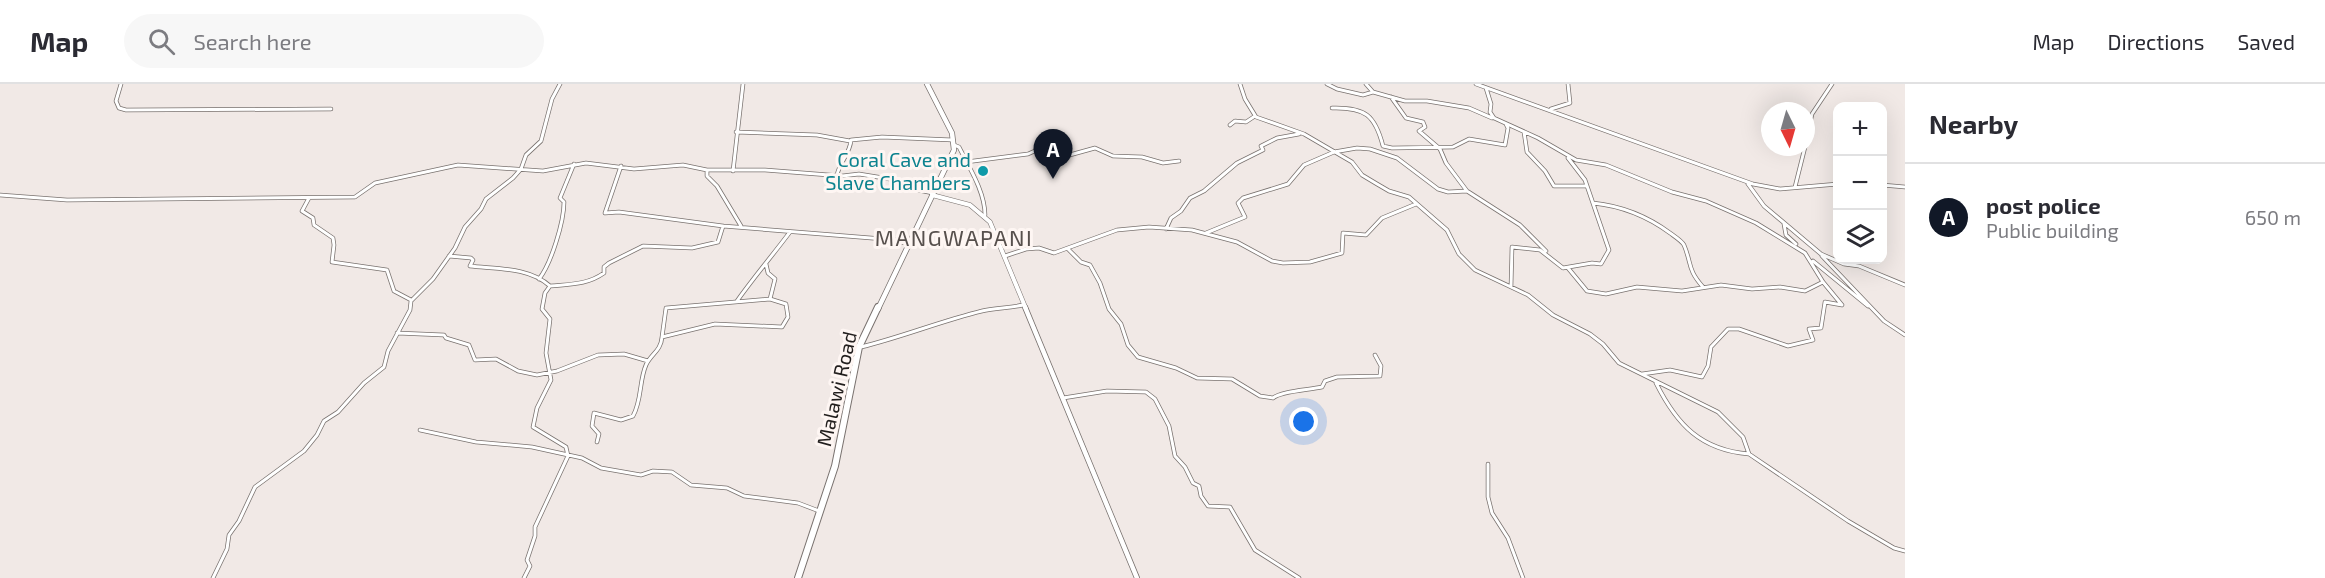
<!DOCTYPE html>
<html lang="en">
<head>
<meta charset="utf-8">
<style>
	:root { --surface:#fff; --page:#f7f7f7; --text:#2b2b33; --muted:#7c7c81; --line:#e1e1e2; --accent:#111827 }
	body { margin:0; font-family:"Exo 2",sans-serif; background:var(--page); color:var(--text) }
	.controls { position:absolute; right:18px; top:18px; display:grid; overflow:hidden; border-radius:12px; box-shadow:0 6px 24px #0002 }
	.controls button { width:54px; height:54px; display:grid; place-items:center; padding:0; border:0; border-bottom:2px solid var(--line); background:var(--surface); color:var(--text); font:30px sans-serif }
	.compass { position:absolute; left:1761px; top:18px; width:54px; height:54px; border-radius:50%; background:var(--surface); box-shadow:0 6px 24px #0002; rotate:175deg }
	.you { position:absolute; left:1304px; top:338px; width:21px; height:21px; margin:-15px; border:4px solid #fff; border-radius:50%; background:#1a73e8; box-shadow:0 0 0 9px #1a73e833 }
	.badge { display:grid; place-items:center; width:39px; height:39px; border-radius:50%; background:var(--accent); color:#fff; font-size:20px; font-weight:700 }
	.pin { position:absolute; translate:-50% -50px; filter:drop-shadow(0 2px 3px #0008) }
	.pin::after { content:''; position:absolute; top:32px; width:21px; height:18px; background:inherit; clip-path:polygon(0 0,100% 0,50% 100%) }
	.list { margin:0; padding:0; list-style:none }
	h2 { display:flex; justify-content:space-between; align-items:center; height:78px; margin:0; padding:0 24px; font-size:26px }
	h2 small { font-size:20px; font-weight:400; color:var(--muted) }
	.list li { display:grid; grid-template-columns:39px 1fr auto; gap:18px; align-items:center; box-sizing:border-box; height:108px; padding:0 24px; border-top:2px solid var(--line) }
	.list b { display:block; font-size:22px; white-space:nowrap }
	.list p { margin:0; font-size:20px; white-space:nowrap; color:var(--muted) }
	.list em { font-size:20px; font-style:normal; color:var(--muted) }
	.icon { flex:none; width:33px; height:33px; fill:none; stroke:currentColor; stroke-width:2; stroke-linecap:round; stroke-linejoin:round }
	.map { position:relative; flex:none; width:1905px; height:494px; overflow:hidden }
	header { display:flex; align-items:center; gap:36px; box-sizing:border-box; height:84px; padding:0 30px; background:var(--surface); border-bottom:2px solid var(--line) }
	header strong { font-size:28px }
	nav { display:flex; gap:33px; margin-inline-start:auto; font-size:21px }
	.search { width:420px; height:54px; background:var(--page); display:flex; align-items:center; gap:15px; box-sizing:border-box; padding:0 21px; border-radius:33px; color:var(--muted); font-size:22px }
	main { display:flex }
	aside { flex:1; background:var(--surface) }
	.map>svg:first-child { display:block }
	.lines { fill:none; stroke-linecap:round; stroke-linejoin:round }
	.street-casing { stroke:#79726f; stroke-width:4.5 }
	.secondary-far1-casing { stroke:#79726f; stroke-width:5 }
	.secondary-casing { stroke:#79726f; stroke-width:6 }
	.primary-far1-casing { stroke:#79726f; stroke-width:6 }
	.primary-casing { stroke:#79726f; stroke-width:8 }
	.street { stroke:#fff; stroke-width:3 }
	.secondary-far1 { stroke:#fff; stroke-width:4 }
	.secondary { stroke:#fff; stroke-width:4.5 }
	.primary-far1 { stroke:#fff; stroke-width:4.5 }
	.primary { stroke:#fff; stroke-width:6 }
	.culture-dot { fill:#0f9aa8; stroke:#fef6f3; stroke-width:2 }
	.labels { text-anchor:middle; stroke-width:6; stroke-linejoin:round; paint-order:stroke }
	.culture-label { font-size:20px; fill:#0d838f; stroke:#fef6f3; text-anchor:end }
	.street-label { font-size:20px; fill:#221f1e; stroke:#fef6f3 }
	.quarter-label { font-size:22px; letter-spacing:1.5px; fill:#57504d; stroke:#fef6f3 }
</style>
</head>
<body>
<header>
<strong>Map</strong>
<div class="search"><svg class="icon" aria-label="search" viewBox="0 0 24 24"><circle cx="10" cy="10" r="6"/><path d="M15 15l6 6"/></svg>Search here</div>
<nav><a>Map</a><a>Directions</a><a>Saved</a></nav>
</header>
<main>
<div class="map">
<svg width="1905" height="494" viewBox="0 0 1905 494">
	<rect width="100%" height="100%" fill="#f1e9e6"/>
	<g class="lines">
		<g class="street-casing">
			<path id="street" d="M121,0L116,17L119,24L126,26L331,25
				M1240,0L1245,15L1256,33L1304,50L1352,78L1362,91L1377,100L1389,107L1409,113L1447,146L1459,170L1475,186L1528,211L1553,231L1590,250L1603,260L1619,279L1718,328L1743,353L1749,370L1848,437L1894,464L1905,467
				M1327,0L1337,5L1363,11L1373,8L1405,17H1427L1469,24L1492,34
				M1366,0L1373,8
				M1476,0L1753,100L1780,105L1838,100
				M1486,4L1491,20L1490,28L1494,34L1538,54L1576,76L1606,81L1672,108L1706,117L1756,139L1805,169L1823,198L1842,221L1825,218L1821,244L1809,245L1813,256L1788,262L1739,245H1728L1711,263L1708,282L1702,293L1670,286L1642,290
				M1391,13L1406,34L1423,38L1425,43L1419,47L1440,65L1446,79L1467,107L1520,141L1546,167
				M1332,24C1365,23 1375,31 1383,62L1392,64L1453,63L1469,55L1505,61L1508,44L1506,40
				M1551,25L1570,19L1568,0
				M1230,41L1235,37L1246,38L1255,32
				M736,48L817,51L850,57
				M1524,48L1527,68L1545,87L1554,102H1586
				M1806,57L1812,30L1832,0
				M954,61L959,63C969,83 985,108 985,131
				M966,78L1028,70L1037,66H1047L1066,72L1095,64L1113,72L1142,73L1163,79L1179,77
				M621,82L605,129L619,128L723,142L896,156L908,160
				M707,86V92L717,102L741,142
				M733,87L743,0
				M837,91C840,77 850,70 851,56L882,53L953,56
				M1748,100L1764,122L1821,170L1844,180L1859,182L1905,201
				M1882,101L1905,103
				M1795,103L1805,63
				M0,111L67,116L355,113L375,99L458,81L543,87L586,79L634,85L683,81L707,86H765L842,92L859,90L902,97L908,104L933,109
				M309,114L302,127L313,134L314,141L333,154L334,161L332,178L387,186L394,207L411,216
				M1593,119C1622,122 1647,132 1670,149C1674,152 1682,157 1684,161C1692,180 1687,185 1703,203
				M1784,140L1786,151L1796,160
				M1166,145L1171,134L1181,127L1190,114L1204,107L1237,79L1263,66L1261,62L1277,54L1299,50
				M1206,149L1245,133L1238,119L1243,114L1288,100L1304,81L1334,68L1357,64L1370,65L1397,74L1438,105L1448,108L1467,107
				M1068,165L1081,178L1090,181L1100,199L1109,225L1121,240L1128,261L1138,273L1176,284L1197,294L1232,295L1260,312L1273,314C1281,307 1309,306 1322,303L1325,297L1337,293L1380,292L1381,282L1375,271
				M449,172L471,174L473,176L470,182C497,185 529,183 550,202C570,200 587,201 604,189V183L609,179L643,162L692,164L718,158L723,142
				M1005,172L1026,165L1039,164L1054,169L1117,146L1149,143L1192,146L1237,158L1272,177L1283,179L1310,178L1342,169L1343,149L1366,151L1382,134L1416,120
				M1822,172L1884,237L1905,251
				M1813,177L1868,222
				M766,180L768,189L775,195L770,215
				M1568,184L1587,207L1606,210L1637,203L1682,207L1721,201L1752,205L1780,203L1805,207L1823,198
				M539,195C551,180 564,138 564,118L560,114L574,80
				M1511,203L1512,163L1540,166L1563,184L1592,179L1601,180L1609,166L1585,96L1568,74
				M770,215L786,220L788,233L782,243L715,240L662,253L666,224Z
				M737,217C754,193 772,172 790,148
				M397,249L444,251L446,254L469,261L475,276L496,275L518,287L537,291L557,287L598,271L624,270L648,277
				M861,263C902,253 941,237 982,227C994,224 1010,224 1023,221
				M1656,299C1677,341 1701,366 1749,370
				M1063,314L1107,307L1146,308L1155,315L1169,342L1175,372L1185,383L1193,399L1199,402L1201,412L1208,422L1230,423L1255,466L1299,494
				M420,346L476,358L532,363L582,374L601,384L641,391L653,387L672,388L691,401L727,404L744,412L798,419L819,427
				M597,358L599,350L592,342L594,329L621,336L633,332C642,316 639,297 646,281C651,270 661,267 662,253
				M1488,380V413L1492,429L1508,454L1523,494
				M213,494L227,465L229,451L239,437L255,403L304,367L317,351L324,337L338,328L364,299L384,283L388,267L410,226L411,217L433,195L455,164L465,143L481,125L486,115L513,94L521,85L526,71L541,57L552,15L560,0
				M524,494L530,482L527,476L535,452V443L568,372L566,363L533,343L537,324L551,296L546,269L550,235L542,225L545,209L550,202"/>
		</g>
		<g class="secondary-far1-casing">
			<path id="secondary-far1" d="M932,111L970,121L990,138L1026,225"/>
		</g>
		<g class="secondary-casing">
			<path id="secondary" d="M1025,223L1137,494"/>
		</g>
		<g class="primary-far1-casing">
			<path id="primary-far1" d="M878,225L954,66L952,49L927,0"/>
		</g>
		<g class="primary-casing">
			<path id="primary" d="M798,494L835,382L859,263L878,223"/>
		</g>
		<use href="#street" class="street"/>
		<use href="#secondary-far1" class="secondary-far1"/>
		<use href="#secondary" class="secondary"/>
		<use href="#primary-far1" class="primary-far1"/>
		<use href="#primary" class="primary"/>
	</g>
	<circle class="culture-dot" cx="983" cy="87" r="6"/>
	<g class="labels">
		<g class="culture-label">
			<text x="971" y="83">Coral Cave and<tspan x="971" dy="23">Slave Chambers</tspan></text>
		</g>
		<g class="street-label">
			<text transform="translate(837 305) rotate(-77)" y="7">Malawi Road</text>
		</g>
		<g class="quarter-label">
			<text x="954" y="162">MANGWAPANI</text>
		</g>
	</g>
</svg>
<div class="controls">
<button>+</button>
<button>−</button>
<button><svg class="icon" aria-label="layers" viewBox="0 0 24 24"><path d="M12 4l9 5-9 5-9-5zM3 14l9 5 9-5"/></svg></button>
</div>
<svg class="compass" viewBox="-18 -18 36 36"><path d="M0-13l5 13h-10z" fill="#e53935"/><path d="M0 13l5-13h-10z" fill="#7c7c81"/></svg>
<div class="you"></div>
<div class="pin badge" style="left:1053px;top:95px">A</div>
</div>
<aside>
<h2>Nearby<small></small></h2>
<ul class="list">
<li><span class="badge">A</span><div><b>post police</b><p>Public building</p></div><em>650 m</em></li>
</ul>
</aside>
</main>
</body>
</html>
